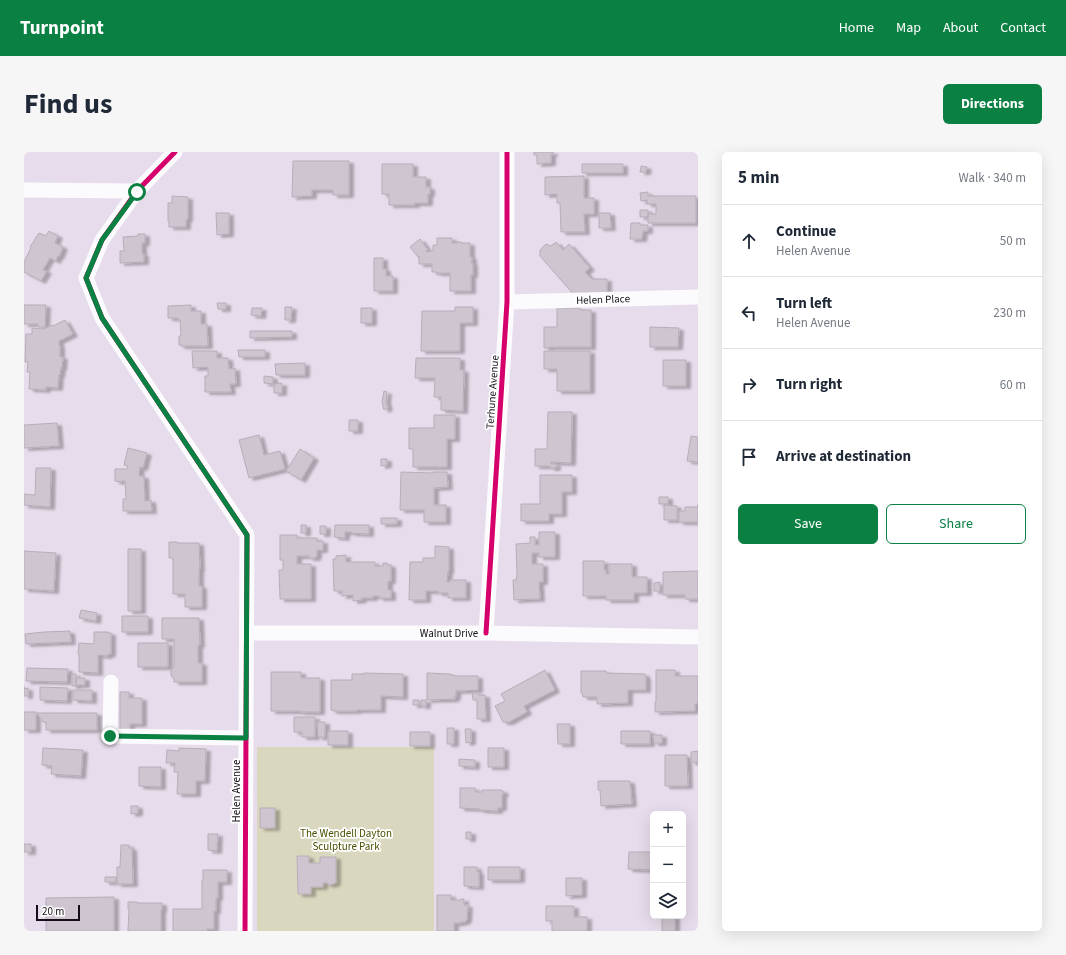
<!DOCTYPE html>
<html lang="en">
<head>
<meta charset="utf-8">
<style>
	:root { --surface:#fff; --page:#f6f6f7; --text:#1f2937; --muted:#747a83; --line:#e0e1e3; --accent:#0b8043 }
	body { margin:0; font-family:"Source Sans 3",sans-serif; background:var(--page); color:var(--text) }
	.controls { position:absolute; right:12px; bottom:12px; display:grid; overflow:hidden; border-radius:6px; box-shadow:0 4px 16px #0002 }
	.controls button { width:36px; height:36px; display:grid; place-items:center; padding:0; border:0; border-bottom:1px solid var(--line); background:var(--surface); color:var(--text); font:20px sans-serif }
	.scale { position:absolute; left:12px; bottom:10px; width:44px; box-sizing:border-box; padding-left:4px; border:2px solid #140e17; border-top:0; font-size:11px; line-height:14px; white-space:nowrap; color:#140e17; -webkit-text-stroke:3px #fff; paint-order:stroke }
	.stop { position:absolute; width:12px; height:12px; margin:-9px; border:3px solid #0b8043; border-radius:50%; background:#fff }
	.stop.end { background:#0b8043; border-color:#fff; box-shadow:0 1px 4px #0008 }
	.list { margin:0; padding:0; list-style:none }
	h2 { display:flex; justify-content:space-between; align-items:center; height:52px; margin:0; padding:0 16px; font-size:17px }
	h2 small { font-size:13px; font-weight:400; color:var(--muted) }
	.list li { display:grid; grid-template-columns:26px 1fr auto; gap:12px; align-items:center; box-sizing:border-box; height:72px; padding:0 16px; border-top:1px solid var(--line) }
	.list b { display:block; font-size:15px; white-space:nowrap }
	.list p { margin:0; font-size:13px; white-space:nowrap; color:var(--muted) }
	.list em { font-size:13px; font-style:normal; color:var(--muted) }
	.actions { display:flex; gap:8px; padding:12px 16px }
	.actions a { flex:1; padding:9px 0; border:1px solid var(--accent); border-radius:6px; text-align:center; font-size:14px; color:var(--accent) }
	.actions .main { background:var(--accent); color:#fff }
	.icon { flex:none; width:22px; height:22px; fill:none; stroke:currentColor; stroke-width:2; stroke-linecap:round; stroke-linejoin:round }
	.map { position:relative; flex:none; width:674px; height:779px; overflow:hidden; border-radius:6px }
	header { display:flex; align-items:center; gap:24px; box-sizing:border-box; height:56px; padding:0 20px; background:var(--accent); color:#fff }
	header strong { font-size:19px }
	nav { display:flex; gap:22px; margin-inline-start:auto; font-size:14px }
	.intro { display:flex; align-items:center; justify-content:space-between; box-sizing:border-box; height:96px; padding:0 24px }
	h1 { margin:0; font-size:28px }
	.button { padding:10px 18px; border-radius:6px; background:var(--accent); color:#fff; font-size:14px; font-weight:700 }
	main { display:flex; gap:24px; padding:0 24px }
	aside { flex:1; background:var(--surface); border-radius:6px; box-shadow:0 4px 16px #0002 }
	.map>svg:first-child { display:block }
	.green { fill:#dad7bf }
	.building { fill:#cfc5d0; stroke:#b7adb8; filter:url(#shadow) }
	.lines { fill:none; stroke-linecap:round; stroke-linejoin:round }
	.minor { stroke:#fbfafc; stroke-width:15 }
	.cycleway-casing { stroke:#fff; stroke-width:8 }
	.cycleway { stroke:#d6006c; stroke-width:5 }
	.route { stroke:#0b8043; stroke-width:5 }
	.labels { text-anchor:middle; stroke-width:3.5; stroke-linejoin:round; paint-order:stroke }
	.street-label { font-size:11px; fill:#140e17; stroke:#fff }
	.park-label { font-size:11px; fill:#4c4e00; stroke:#fff }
</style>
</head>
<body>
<header>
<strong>Turnpoint</strong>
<nav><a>Home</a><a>Map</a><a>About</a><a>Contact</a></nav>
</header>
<div class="intro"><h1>Find us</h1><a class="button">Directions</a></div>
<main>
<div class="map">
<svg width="674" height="779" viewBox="0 0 674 779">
	<defs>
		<filter id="shadow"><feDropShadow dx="4.5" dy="2.5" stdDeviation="1" flood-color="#0004"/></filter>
	</defs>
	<rect width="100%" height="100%" fill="#e7dceb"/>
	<path class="green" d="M233,595H410V779H233Z"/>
	<path class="building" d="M510,0H529V2H527V11L513,12V3H510Z
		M269,9H325V43H309V38H288V44L268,45Z
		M358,12H389V25H402V35H406V42H404V51H391V53H365V42H358Z
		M558,12H599V21H558Z
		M617,14L623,15L622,20H616Z
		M560,24V46H570V62H560L561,80H537L536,51H533V42L521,43V25Z
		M624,40V44H672V71H624V62H632V52H623V48L617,49L616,41Z
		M148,44L164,45V67H163L162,69V75H145V69H144V51H148Z
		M616,58H624V65H616Z
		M192,61H205V82L193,83Z
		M575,61H586L587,76H575Z
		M607,71H616V73H624V79H619L618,87H606Z
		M25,79L34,84L31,91L39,95L35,105L34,104L32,109L26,106L19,118L23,119L17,129L0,120V110L7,96L6,95L15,81L22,84Z
		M114,82H121V91H118V102H120V110L96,111V99H100L99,85L114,84Z
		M413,86H428V91H433V90H437V91H446V105H448V110H447V111H449V123H447V139H426V121H413V120H408V112H395V104L394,105L386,95L396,87L404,98L402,99L403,100L409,99V93H413Z
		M532,90L539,98L545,92L566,116L561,120L568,127H583V145L551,144L516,104V98L522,92L527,94Z
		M350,106H359V117H362V124H369V139H350Z
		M193,151H202V157H194Z
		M0,153H22L21,175H14V172H0Z
		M167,153V159H177V172H183L184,194H157V193H155V184H157L156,168H154V166H144V154Z
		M261,155H268L267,168H261Z
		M431,155H449V171H436V199H397L398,159H431Z
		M228,156H238L237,164L227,163Z
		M337,156H348V171H337Z
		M533,156H556V158H567V195H525V196H520V175H533Z
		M41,168L49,182L35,189V193H36V205H39L38,216L37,215L36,223H35L34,236L22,235V238L5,237L6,220H3L4,210H1L2,182H8V176L20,177L28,173L29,174Z
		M626,175L655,176L654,195H626Z
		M226,179H268V185L226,186Z
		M214,198H241V205H215Z
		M168,199H193V206H204L205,217L211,216L212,232H206L207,240H181V224H184V215L169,216Z
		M520,199H566V239H533V217H520Z
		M392,206H436V218H440L439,259L417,258V245H410L411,226H391Z
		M639,208H662V234H639Z
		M281,211V223H252L251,212Z
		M240,224L249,225V232L240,231Z
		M258,231V241H250V232Z
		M360,239L363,240L362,249L364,256L360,258L358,250Z
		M524,260H548L547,311L527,310V312H532V316H526V314H511V297H523Z
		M410,263H431V287H423V315H389V297H385V276H410Z
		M325,268H334V279H325Z
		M33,271L35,294L0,296V273Z
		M235,283L240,303L256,299L261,317L225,326L215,288Z
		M667,284L674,285V310L663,309Z
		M104,296L123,301L119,316L116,315L115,324H120L121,349L127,348L128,359H99V347H102L101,329H98V330L91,329V317H103L104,314L100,313Z
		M276,297L290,306L277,328L262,319Z
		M357,307H363V313L357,314Z
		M12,316H27L26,355L0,353V342L11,343Z
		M377,320L409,321V320H423L424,335L410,336V353H422V370H400V358H376Z
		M516,323H548V340H538V362H525V369H497V352H516Z
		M635,345H644V352H635Z
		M674,352V370H655V359H661V355H674Z
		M640,353L653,354V368H640Z
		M357,366H373V372H357Z
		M277,373H282V381H277Z
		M311,373H345V382L327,381V380H321V386L310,385Z
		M296,374H302V382H296Z
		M515,380H531V405H515V401H508V412H519V430H515L516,447H509L490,448L489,428H492L493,423L492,392L506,391V385H511V393H515Z
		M256,383H273V386H293V389H299V398H293V404H292V406H285V404H273V412H287V447H256L255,418H259V408H256Z
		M145,390H153V391H175L176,417H175V434H178V455H161V442H149V406H145Z
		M411,394L425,395V419H424L423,430H426V428H442V446H424V441H414V439H402V448H385L386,410H399V406H411Z
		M104,397H117V459H104Z
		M0,399L32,401L30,439L0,437Z
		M322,403V410H351V414H359V411H363V413H367V429H364V438H367V446H355V444H349V446H337L338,448L329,449V443L318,444V439H310L309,407H312V404Z
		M559,409H580V418H582V422H585V412H608V425H623V441H610V448H582V444H559Z
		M674,419V447H661V443H639V420Z
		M636,430V439H630V431Z
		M57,458L73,461L72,469L55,466Z
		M98,464H124V480H98Z
		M138,466H175L176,493H174V511H178V530H150V527L147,524V518L150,515V487H138Z
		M46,479L47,490L2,492L1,482L20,480Z
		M70,480H84V481H87V502H84V504L74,503V521L55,520V502H54L55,491L70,492Z
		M114,491H144V515H114Z
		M3,516L44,517L43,530L2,529Z
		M521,518L531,538L500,554L503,560L485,570H479L471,554L481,549L477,542Z
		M632,518H651V524H674V549L673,552H671V559L631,560V550H632Z
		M557,519H582V521L621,522V525H622V538H604V551L573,552V545H559L558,541H557Z
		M247,520H277V526H296V560H276V559H247Z
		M340,521L379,522V545L357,544V558H333V559H309V558H307V528H328V522H340Z
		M403,521L426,522V523H430L431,524H454V538L432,539V545H430L431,547L403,548Z
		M48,522H52V534H48Z
		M52,526H61V533H52Z
		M0,534V537L4,536V544H0Z
		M16,535L44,536L43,549L16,548Z
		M49,538H68V549L49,548Z
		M96,540H105V546H118V572H106V579H96Z
		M448,541H455V543H461L462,567H453V548H449Z
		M389,548H395V553H389Z
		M397,548H402V554H397Z
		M0,560H12V578H0Z
		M13,561H73V578H22V570H19Z
		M270,565H291V585H278V580H270Z
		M293,570H301V585H294Z
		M533,572H546V592H534Z
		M423,576H430V592H423Z
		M441,577H447V590L442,591Z
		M304,579H324V593H304Z
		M597,579H626V592H597Z
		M386,580H406V594H386Z
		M629,583H638V591H630Z
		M19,596L59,598L57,624L27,622L28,614L18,613Z
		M155,596L182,597L181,629H172V642H153L154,620H150L151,611H142L143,598L155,599Z
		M464,596H480V615H464Z
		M674,599V610H667V600Z
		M641,603H663L664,634H641Z
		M435,607L451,608V615L435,614Z
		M115,615H137V635L115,634Z
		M574,629H606L608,652L577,654L576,638H574Z
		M436,636H451V640H458V638H478V639L480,640V642H478V656H474V659L456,658V657L436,656Z
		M107,654H114V661L107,662Z
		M236,656H251V676H236Z
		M442,680H447V687H442Z
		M184,682H194L193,699L184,698Z
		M0,692H7V700H0Z
		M97,693H105V696H108L109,732H93V715H96Z
		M605,700H629V718L604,717Z
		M273,704H285V711H296V705H312V731H310V732L304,733V731H299V735H287V742H274Z
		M440,715H453V720H455V735L440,734Z
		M464,715H496V728H464Z
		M179,718H203V730H194V746H192V759H190V777H183V779H149V757H178V728H179Z
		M81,725H92V730H81Z
		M542,726H558V743L542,744Z
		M413,743H427V748H437V747H440V753H444L443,768L441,770H437V771H430V779H413Z
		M90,745V779H22V746Z
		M104,750H113V751H138V758H137V779H104V778L105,757H104Z
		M522,754H550V765H563V779H528V769H522Z
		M638,764H651V779H638Z"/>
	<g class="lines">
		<path class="minor" d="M151,0L113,39L78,88L62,126L78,166L223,383L221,779
			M0,38L113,39
			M483,150L674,145
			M223,481H462L674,485
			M462,481L483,150V0
			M87,530L86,584L222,586"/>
		<g class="cycleway-casing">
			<path id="cycleway" d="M151,0L113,39L78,88L62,126L78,166L223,383L221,779
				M462,481L483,150V0"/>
		</g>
		<use href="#cycleway" class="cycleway"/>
	</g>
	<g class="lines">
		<path class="route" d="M86,584L222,586L223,383L78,166L62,126L78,88L113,40"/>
	</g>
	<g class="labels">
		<g class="street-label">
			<text transform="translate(579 147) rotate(-2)" y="4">Helen Place</text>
			<text transform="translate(468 240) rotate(-86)" y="4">Terhune Avenue</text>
			<text x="425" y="485">Walnut Drive</text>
			<text transform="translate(212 639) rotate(-90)" y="4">Helen Avenue</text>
		</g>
		<g class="park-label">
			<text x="322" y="685">The Wendell Dayton<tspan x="322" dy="13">Sculpture Park</tspan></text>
		</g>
	</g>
</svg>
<div class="controls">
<button>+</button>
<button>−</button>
<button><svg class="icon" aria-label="layers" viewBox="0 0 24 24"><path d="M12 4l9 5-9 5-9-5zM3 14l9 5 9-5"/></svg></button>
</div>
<div class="scale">20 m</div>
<div class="stop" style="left:113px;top:40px"></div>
<div class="stop end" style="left:86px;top:584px"></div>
</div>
<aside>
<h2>5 min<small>Walk · 340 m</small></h2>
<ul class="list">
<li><svg class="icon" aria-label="ahead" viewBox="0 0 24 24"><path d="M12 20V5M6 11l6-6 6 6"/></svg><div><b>Continue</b><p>Helen Avenue</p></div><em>50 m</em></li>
<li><svg class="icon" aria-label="left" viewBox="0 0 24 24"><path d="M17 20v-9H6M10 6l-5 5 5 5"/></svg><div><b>Turn left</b><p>Helen Avenue</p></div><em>230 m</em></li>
<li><svg class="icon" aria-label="right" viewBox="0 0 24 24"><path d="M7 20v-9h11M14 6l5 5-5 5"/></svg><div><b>Turn right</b></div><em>60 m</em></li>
<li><svg class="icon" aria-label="arrive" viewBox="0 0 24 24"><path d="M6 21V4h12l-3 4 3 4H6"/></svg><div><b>Arrive at destination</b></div></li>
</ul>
<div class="actions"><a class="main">Save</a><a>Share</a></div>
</aside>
</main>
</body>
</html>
